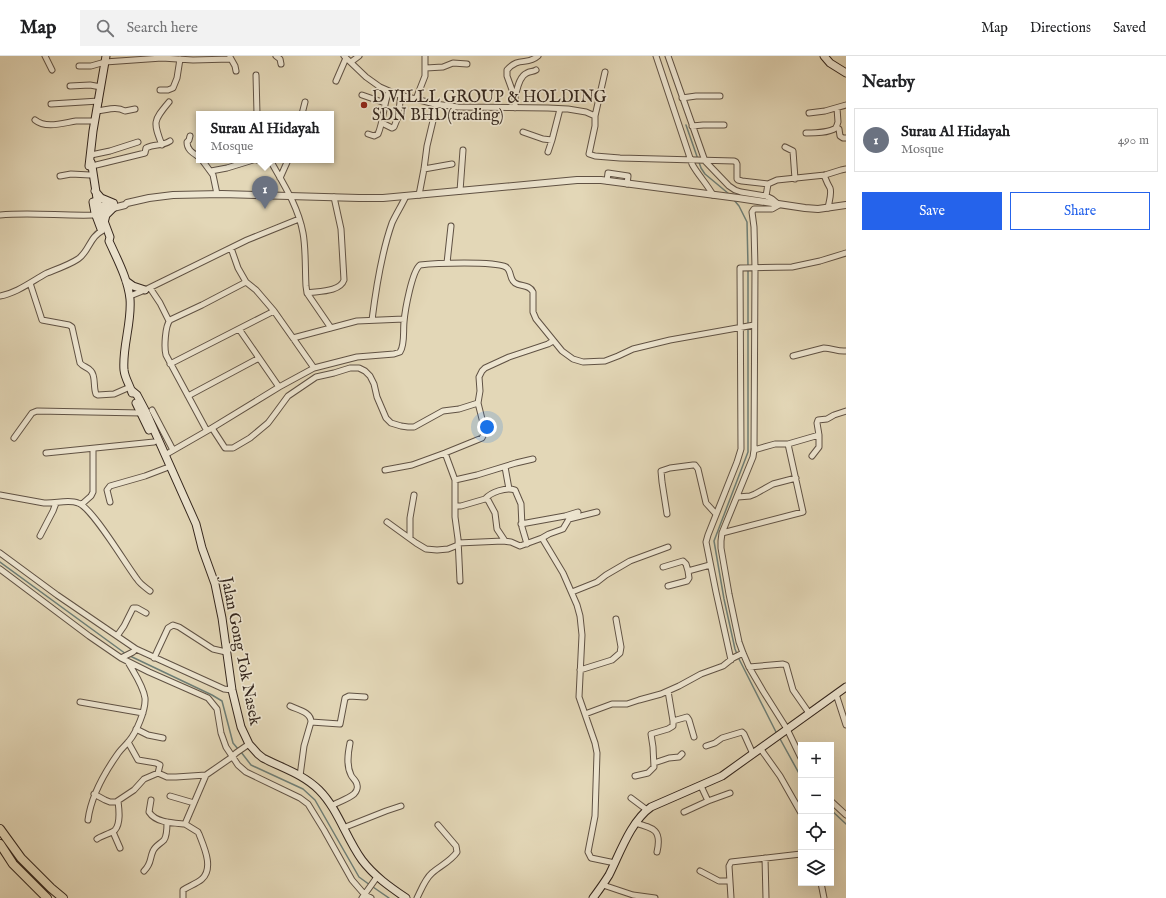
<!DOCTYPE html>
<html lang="en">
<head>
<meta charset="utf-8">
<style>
	:root { --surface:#fff; --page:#f2f2f2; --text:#202124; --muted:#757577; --line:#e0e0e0; --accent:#2563eb }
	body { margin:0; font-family:"IM FELL English",serif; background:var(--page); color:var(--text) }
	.controls { position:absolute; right:12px; bottom:12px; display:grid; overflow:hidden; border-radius:0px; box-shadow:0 4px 16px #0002 }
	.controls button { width:36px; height:36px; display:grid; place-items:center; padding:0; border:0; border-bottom:1px solid var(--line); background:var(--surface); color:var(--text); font:20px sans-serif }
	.you { position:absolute; left:487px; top:371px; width:14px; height:14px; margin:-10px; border:3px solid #fff; border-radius:50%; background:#1a73e8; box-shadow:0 0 0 6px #1a73e833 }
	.badge { display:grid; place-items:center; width:26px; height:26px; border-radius:50%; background:var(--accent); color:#fff; font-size:13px; font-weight:700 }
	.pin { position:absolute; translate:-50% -33px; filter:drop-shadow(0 1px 2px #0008) }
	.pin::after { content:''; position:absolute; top:21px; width:14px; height:12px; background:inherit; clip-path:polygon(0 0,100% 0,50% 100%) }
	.popup { position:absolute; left:196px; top:55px; width:138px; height:52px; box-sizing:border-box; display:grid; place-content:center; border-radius:0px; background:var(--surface); filter:drop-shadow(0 1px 3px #0005); font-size:13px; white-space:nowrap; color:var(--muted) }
	.popup b { font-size:15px; color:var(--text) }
	.popup::after { content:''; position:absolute; left:50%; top:100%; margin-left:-8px; border:8px solid transparent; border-top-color:var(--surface) }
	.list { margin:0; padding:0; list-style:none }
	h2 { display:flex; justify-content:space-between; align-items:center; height:52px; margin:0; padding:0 16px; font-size:17px }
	h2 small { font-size:13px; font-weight:400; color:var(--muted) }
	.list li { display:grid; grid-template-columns:26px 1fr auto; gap:12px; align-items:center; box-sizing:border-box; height:64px; margin:0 8px 8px; padding:0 8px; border:1px solid var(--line); border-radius:0px }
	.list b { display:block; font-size:15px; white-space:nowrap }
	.list p { margin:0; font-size:13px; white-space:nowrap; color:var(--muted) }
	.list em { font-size:13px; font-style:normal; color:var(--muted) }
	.actions { display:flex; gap:8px; padding:12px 16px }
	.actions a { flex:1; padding:9px 0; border:1px solid var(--accent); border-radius:0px; text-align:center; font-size:14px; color:var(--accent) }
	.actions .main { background:var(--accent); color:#fff }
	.icon { flex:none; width:22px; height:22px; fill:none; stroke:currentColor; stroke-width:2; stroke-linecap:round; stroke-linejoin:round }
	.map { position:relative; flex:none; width:846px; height:842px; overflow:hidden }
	header { display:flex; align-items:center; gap:24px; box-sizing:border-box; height:56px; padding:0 20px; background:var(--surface); border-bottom:1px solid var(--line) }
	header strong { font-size:19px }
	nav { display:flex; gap:22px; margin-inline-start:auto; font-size:14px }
	.search { width:280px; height:36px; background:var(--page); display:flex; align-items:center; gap:10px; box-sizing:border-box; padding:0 14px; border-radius:0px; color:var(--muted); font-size:15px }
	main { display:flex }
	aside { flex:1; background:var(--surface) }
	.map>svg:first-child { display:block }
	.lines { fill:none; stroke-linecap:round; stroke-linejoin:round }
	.stream { stroke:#6e7e76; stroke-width:1.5 }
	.minor-casing { stroke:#605244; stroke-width:7 }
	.tertiary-casing { stroke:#605244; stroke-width:8 }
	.secondary-casing { stroke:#34261d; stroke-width:9 }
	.primary-casing { stroke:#34261d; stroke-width:10 }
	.minor { stroke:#ede5d0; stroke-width:5 }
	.tertiary { stroke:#ede5d0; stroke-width:6 }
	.secondary { stroke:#ede5d0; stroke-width:7 }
	.primary { stroke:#e3d7b7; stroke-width:8 }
	.poi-dot { fill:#8f2418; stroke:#ede5d0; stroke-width:1.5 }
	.labels { text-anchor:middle; stroke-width:3.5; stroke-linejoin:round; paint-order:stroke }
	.poi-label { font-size:16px; fill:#34261d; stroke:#ede5d0; text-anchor:start }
	.street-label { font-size:16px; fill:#34261d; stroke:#ede5d0 }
</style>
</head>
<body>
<header>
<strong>Map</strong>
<div class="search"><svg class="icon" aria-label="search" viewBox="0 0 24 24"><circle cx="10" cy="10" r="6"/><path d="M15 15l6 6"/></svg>Search here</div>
<nav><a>Map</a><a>Directions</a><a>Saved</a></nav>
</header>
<main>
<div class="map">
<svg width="846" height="842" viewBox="0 0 846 842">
	<rect width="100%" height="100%" fill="#e3d7b7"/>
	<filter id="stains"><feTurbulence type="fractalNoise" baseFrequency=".005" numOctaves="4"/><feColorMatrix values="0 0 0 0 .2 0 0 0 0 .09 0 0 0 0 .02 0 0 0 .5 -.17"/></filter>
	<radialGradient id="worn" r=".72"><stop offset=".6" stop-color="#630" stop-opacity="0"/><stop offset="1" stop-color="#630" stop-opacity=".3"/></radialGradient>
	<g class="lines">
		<path class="stream" d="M686,69L701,112L705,118L729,138
			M734,144L739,150L747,166L748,210
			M748,214V268
			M0,506L126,598
			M737,598L735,593L724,543L714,485L748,396V272
			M130,600L212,639L222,645L233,687L238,693
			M738,601L777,678
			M779,681L801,721
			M241,696L251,709L303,733L315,744L359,821L370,829
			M831,754L846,768
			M373,831L389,842"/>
		<g class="minor-casing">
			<path id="minor" d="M45,0L52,14
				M276,0L280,3L281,8
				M344,0L366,21L380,31L396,38L435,48L458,51L548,52L568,53L586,56L595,60V70L589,98L595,100L620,102L734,105L736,106L737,108V123L738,124L742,125L768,128L777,124L825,119L841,114L846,113
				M656,0L692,108C698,119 707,128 713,139
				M668,0L705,105L729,130L735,134L741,136L766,140L772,143L779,149L772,153H754L752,156L754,171L755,212L754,394L753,401L722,477L721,485V492L729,538L739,586L743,597L749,611L763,635L787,673L801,702
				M230,1L235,10L236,15
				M351,6L359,0
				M79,10H91L105,6L162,2L193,4L231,3
				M426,12L443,11L453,7L467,8
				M256,19L257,58
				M336,25L346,2
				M70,30L90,29L101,31
				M160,34H168L173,32L177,22L180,3
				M362,39L385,47
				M515,41C517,34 519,20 527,17C530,15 533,16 536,14
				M682,42L696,40H720
				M416,43L425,20V0
				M51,48L99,45
				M515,52V42L507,20V14C519,0 527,10 538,0
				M97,55C107,54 116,50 125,55L135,53
				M809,57L825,55L846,49
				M302,58L305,46
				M595,60L605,16
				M35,64C46,73 63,67 76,65C82,65 89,65 95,65
				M382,67L392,72L394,71L398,61L401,39
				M692,70L703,69H724
				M836,71L839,73L840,80L843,82H846
				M523,76L543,83L552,84L560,53
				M806,77C816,77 828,77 836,72L838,66L837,52
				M368,78L374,80L378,78C384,64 383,49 389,35
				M190,80L189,84L187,86C187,94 193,97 199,101
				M162,89C153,66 153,65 169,46
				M785,91L793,95L795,123
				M548,96L552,84
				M91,99L110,95L138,86
				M202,104L213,119L217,138
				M257,104L263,105L268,104
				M270,104C283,127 298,150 303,177C306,193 305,214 306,230L307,237L331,272
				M92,110L141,98L145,97L146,92C155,87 161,91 170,85
				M424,113L452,108
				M211,115L227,112L253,104
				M824,119C826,124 827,127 830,132C832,137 829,146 828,152
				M60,120L71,118L90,119
				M280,122L288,104
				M607,125L608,117L628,120L627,128
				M460,135L463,94
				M419,139L424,113L427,90L437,48
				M766,140L768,128
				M0,159C31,156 62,160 93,159L95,157
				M231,192L238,212L246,226L256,234L274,255L293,282L314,312
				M447,207L451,170
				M30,227L42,264L69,269L72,271L80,307C83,311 88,311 91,315C96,320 93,331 96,338L98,339L114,338L130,331
				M150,232L160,247L169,265
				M307,237C318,235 340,236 344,224L341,173L334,141
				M0,240C17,237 32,225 47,217C57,213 69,209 78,203C89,196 90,180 102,175
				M130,240L145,234L247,184L299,163
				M372,264C376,232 381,198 392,167C396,158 402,149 406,140
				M239,273L279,331
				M293,282L357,265L404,263
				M793,300L824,292C832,292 838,296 846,295
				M170,308L274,255
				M188,340L259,302
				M152,354L173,394
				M212,372L225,392H233L250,382L268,367L277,355L288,340L316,321L334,317L350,312H359L365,315L370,320L374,328L377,341L386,362L391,367L401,370L408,371H414L443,355L459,353L478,347
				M207,375L166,299C164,292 165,270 170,264L202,249L246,226
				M14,382L32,357L37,355L142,357
				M754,394L775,388H788L819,379L817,367L818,364L827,363L834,359L846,355
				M46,397L154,386
				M445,397L455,424V461L458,483L460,525
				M165,399L212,372L279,331L314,312L357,301L394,298L400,296C405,289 403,275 404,266C405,254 412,215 420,209C435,207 494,205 506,211C512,215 509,223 515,227C521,231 529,228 533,236V256L536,263L562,295L573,303L583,306L605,305L618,300L633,293L670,284L754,269
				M812,400L819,391V379
				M505,411L509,433
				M385,414L412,409L445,397L482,382L484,378V371L478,347L480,335L479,321L482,315L485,312L509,301L548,288L553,285
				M455,424L477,419L516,407L533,403
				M0,439L44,447C55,448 68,443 78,447C92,451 126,509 137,523C140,528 145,531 150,535
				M738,441L750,440L755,438L773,428L796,422
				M485,443C491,436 506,431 515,434L521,448L522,471L527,488
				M110,446L107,434L110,430L145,420L166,412
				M82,448L91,440L93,436V393
				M455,450H461L485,443L488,444L495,457L497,473L505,485
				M667,458L662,426L661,415L670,412L693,409H695L698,413L706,447L716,458
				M387,466L416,487L426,493L437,494L448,493L458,489
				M521,468L565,460L578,456
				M722,477L803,456L788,388
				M40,480L53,455L56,447
				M410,482V462L414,439
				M542,482L549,478L563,473L569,463L597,456
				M458,487L503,485L511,486L520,490L542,482L563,517L577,549L580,560L582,579L579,641L595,687L597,697L595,760L588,796L591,802L615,807
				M0,497L57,539L136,593L224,633L232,634
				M663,511L683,505L686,508L688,515
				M0,513L89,580L121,602L149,616L208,642L217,653L221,677L226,691L238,709L246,716L300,742L308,748L324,774L352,824L365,839L371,842
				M668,530L687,525L689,522L688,515L710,509
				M572,536L597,526L606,519L630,505L668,491
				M117,580L124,570L133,552H137L146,557
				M121,602L133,596L136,593
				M154,602L168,572L173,569L179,571L213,593L226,596
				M731,604L716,536L706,486L708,479L737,406L741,393L740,212L792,211L820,205L846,197
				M749,611L783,608L786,609L793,634L809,657
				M580,614L612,604L620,597L621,591L616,563
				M836,638L846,669
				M80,646L143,657
				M290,650C298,654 311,656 311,666L304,690L300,720
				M585,658L612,648H627L639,644L661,638L679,630L701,618L723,610L733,602L743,597
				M673,665L687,661L689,664L694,681
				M311,666L340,668L345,642L349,640L365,641
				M136,673L148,679L163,682
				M128,686L138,704L156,707L160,709L158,717
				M706,690L715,687L722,682L742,676L744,678L753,698
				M760,692L780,720L801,757
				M654,707L669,702L679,701L682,698
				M635,720L648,717L654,711L653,691L651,678L668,673L673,670V665L668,635
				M701,730L708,745L730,737
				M94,738L105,744L110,746H116L134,734L144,723L158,717L167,721H176L206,719L232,701L236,697L249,688
				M170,740L194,747
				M631,742L647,754
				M151,744L149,756C156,767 173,767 185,768L206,719
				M831,745L846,759
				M331,750C338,746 348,743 354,738C356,736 358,732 357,729C357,725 352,722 351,719C346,709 348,697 350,687
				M684,756L708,745
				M88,764C91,740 103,719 117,699C120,694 125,690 129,685C136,677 146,654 145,642C143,629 134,617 128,606
				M635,767C654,772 662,774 657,796
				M343,772L386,755L401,750
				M113,776L120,792
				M97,783C101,780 112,777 115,774C121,767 119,753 118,745
				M765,802L766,842
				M144,815C152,807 149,804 153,795C155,790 160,788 164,784C167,780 167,772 167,766
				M700,815L719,825H730
				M821,827L824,842
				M603,829L633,839L655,842
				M183,842V834C189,830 196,828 202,823C214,812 204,791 199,778L198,776L185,768
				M362,842L377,821
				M417,842C421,834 425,823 432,817C440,810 451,805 457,796L456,790L438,769
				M731,842L729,810L731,806L801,798"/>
		</g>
		<g class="tertiary-casing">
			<path id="tertiary" d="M94,151L114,147
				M97,156L125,149L127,147L149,142L173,139L222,138L359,142H383L491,132L577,124H601L738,142L805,152L818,153L846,149"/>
		</g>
		<g class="secondary-casing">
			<path id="secondary" d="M824,0L830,7L846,17
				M91,106L92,110L98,149L110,181L109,185C117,203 128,223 130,243C132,267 122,291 124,314C125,323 130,329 132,337
				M89,110L93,75L106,0
				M95,135L101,142L113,147
				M93,146L95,157L101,173
				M104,167L106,159L114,151
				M126,225L133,230L145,234
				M131,334L137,339L146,356L196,468L202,492L215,528L222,562L232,634L241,671L249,688L258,698L263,702C282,712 303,718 319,734C338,753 346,782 362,804C374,820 390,831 406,842
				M136,347L149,374
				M593,842C599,834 604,827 609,819C620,797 631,765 651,751L722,720L846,631"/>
		</g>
		<g class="primary-casing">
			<path id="primary" d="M0,773L21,802L51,832L63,842
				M0,788L13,808L47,842"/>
		</g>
		<use href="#minor" class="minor"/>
		<use href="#tertiary" class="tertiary"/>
		<use href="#secondary" class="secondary"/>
		<use href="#primary" class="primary"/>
	</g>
	<circle class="poi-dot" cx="364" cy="49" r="4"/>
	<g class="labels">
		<g class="poi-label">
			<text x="372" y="46">D VILLL GROUP &amp; HOLDING<tspan x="372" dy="18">SDN BHD(trading)</tspan></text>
		</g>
		<g class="street-label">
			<text transform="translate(242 595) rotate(79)" y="6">Jalan Gong Tok Nasek</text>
		</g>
	</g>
	<rect width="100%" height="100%" filter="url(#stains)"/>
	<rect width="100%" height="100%" fill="url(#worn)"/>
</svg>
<div class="controls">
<button>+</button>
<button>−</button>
<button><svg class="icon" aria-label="locate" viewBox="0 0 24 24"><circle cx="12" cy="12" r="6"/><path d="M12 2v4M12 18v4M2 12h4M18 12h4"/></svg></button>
<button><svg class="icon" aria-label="layers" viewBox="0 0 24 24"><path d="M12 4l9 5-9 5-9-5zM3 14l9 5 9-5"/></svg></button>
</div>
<div class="you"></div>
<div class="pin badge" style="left:265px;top:153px;background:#6b7280">1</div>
<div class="popup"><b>Surau Al Hidayah</b>Mosque</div>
</div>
<aside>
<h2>Nearby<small></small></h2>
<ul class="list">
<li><span class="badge" style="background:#6b7280">1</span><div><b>Surau Al Hidayah</b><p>Mosque</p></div><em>490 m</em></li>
</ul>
<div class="actions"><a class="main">Save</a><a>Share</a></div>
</aside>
</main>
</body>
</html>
